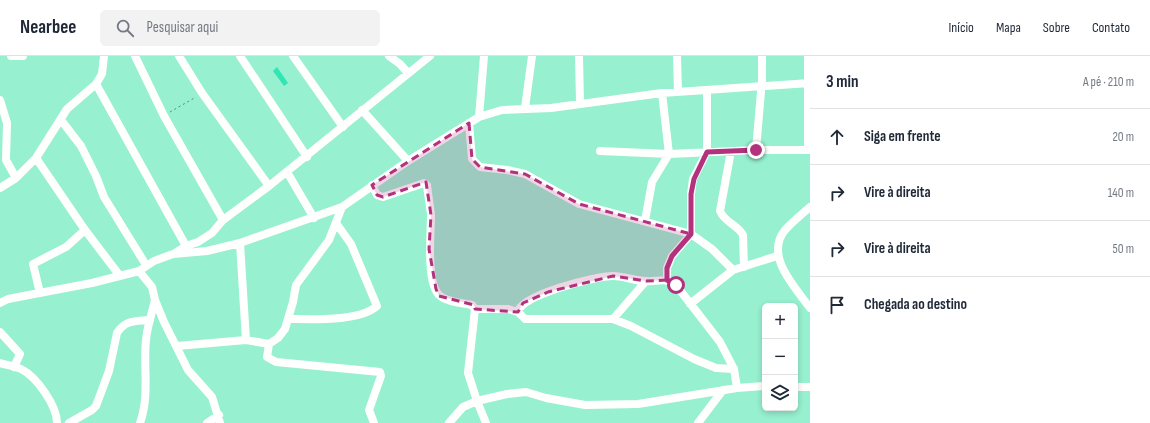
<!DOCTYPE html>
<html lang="pt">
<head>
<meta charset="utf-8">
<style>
	:root { --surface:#fff; --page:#f2f2f3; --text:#1f2937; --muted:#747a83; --line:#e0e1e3 }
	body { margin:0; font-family:"Sofia Sans Condensed",sans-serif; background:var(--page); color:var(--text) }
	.controls { position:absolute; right:12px; bottom:12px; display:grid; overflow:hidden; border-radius:6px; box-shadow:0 2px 6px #0003 }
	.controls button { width:36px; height:36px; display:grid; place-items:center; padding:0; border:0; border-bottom:1px solid var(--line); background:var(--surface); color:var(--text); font:20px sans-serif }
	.stop { position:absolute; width:12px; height:12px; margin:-9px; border:3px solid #b3327e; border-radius:50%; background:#fff }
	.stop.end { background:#b3327e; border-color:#fff; box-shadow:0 1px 4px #0008 }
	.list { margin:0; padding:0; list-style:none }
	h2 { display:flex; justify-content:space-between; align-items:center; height:52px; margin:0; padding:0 16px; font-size:17px }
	h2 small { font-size:13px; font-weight:400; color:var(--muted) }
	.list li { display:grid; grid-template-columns:26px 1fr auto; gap:12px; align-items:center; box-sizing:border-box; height:56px; padding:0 16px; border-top:1px solid var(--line) }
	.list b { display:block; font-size:15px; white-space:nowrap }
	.list em { font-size:13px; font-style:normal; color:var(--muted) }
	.icon { flex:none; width:22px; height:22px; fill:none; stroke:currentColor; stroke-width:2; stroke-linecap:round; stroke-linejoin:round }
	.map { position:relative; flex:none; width:810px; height:367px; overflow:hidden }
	header { display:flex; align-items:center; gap:24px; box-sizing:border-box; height:56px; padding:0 20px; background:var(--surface); border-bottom:1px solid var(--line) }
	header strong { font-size:19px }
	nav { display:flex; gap:22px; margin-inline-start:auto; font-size:14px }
	.search { width:280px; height:36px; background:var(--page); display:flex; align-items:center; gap:10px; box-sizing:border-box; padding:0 14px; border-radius:6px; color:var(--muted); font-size:15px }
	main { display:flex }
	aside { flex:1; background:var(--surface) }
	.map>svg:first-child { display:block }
	.building { fill:#30e6b5 }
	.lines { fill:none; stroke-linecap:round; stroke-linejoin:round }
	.path { stroke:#50907a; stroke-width:1; stroke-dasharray:2 3; stroke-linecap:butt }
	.minor { stroke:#fff; stroke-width:8 }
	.route { stroke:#b3327e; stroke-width:5 }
	.marked { fill:#b3327e; fill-opacity:0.2; stroke:#b3327e; stroke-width:3; stroke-dasharray:8 5; stroke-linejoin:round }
</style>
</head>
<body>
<header>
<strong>Nearbee</strong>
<div class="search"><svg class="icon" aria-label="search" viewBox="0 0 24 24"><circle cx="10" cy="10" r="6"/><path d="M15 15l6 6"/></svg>Pesquisar aqui</div>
<nav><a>Início</a><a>Mapa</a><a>Sobre</a><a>Contato</a></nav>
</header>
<main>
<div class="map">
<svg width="810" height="367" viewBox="0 0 810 367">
	<rect width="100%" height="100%" fill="#97f0cf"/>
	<path class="building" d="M277,11L288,27L284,30L273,15Z"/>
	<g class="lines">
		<path class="path" d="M170,56L196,41"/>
		<path class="minor" d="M11,0H23
			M135,0L164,60L223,164
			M179,0L202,37L269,130
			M240,0L307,101
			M293,0L343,71
			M389,0L400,8L408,17
			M579,0L580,47
			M677,0L678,36
			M96,28L186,190
			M0,44L7,67L6,104L16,122
			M525,52L532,0
			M362,54L408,105
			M479,61L484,0
			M61,64L81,90L96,120L104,141L146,209
			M469,67L472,103L480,111L507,114L525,118L579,148L691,178L712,193L733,214
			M756,94L762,24V0
			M808,94V0
			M600,95L669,98L756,94H810
			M731,95L720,155C724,166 738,169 743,179L744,211
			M36,102L85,174L120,220
			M287,116L314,162
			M372,129L377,139L383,141L424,127L427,129C428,139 430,149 431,159C431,177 426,226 439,239C446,246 462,247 472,249L475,253L468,317L477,345L486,367
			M0,132L16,122L36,102L67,53L96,28L102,18L104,0
			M342,151L329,184L296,229L293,246L285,273L278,282L269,288L267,301L276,306L380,316L381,320L369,354L374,367
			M810,151C802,158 792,166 785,174C764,200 795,231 810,252
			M645,165L652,126L669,98L662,37
			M240,187L246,284
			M175,197L186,190L198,186L212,177L223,164L269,130L430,0
			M139,215L152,231L155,244L164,266L188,314L212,341L220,367
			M667,224V212L672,200L691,178V138L693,123L707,96V35
			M40,237L33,208L66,191L85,174
			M0,247L8,243L92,227L139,215L154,205L173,198L207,195L240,187L342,151L408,105L479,61L502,54L551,52L662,37L810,27
			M690,248L733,214L777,200
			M475,253H508L518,256L525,263H613L631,270L694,303L716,312L734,313
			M518,256C520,239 596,220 613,220C624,220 635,225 646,225C653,226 661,223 668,225C670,226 673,228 676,229L720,286L734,313L737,332
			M288,263C311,263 359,266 377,250L351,188L336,167
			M613,263L646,225
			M0,276L20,298L14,311
			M177,290L246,284L269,288
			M0,307C7,309 15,310 21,313C37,321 57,350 57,367
			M795,331H810
			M69,367L92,354L96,350L109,315L117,277C125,264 136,265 150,264
			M140,367C150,339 143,312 146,284C147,271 152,257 155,244
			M207,367L219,359
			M449,367L463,351L477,345L507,338L526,336L546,342L585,349L638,348L737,332L765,330
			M698,367L723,334"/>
	</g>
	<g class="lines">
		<path class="route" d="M676,229L667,224V212L672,200L691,178V138L694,123L707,96L756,94"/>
	</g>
	<path class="marked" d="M469,67L472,103L480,111L525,118L579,148L691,178L672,200L667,212V224L646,225L613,220L548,236L523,247L518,256L475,253L474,249L439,240L436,233L429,193L431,159L426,126L383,141L377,139L372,129Z"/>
</svg>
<div class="controls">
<button>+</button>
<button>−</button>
<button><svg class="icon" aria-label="layers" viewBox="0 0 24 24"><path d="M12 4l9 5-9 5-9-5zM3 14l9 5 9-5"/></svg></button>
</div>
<div class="stop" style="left:676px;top:229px"></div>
<div class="stop end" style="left:756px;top:94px"></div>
</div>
<aside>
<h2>3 min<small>A pé · 210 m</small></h2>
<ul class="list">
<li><svg class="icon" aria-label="ahead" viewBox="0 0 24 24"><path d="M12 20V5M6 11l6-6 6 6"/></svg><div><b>Siga em frente</b></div><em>20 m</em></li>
<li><svg class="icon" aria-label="right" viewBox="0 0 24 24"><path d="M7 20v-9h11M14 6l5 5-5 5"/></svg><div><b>Vire à direita</b></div><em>140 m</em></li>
<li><svg class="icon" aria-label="right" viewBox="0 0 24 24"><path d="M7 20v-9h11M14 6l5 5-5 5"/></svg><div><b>Vire à direita</b></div><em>50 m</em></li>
<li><svg class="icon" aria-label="arrive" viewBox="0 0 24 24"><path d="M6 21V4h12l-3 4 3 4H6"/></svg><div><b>Chegada ao destino</b></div></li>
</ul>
</aside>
</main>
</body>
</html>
